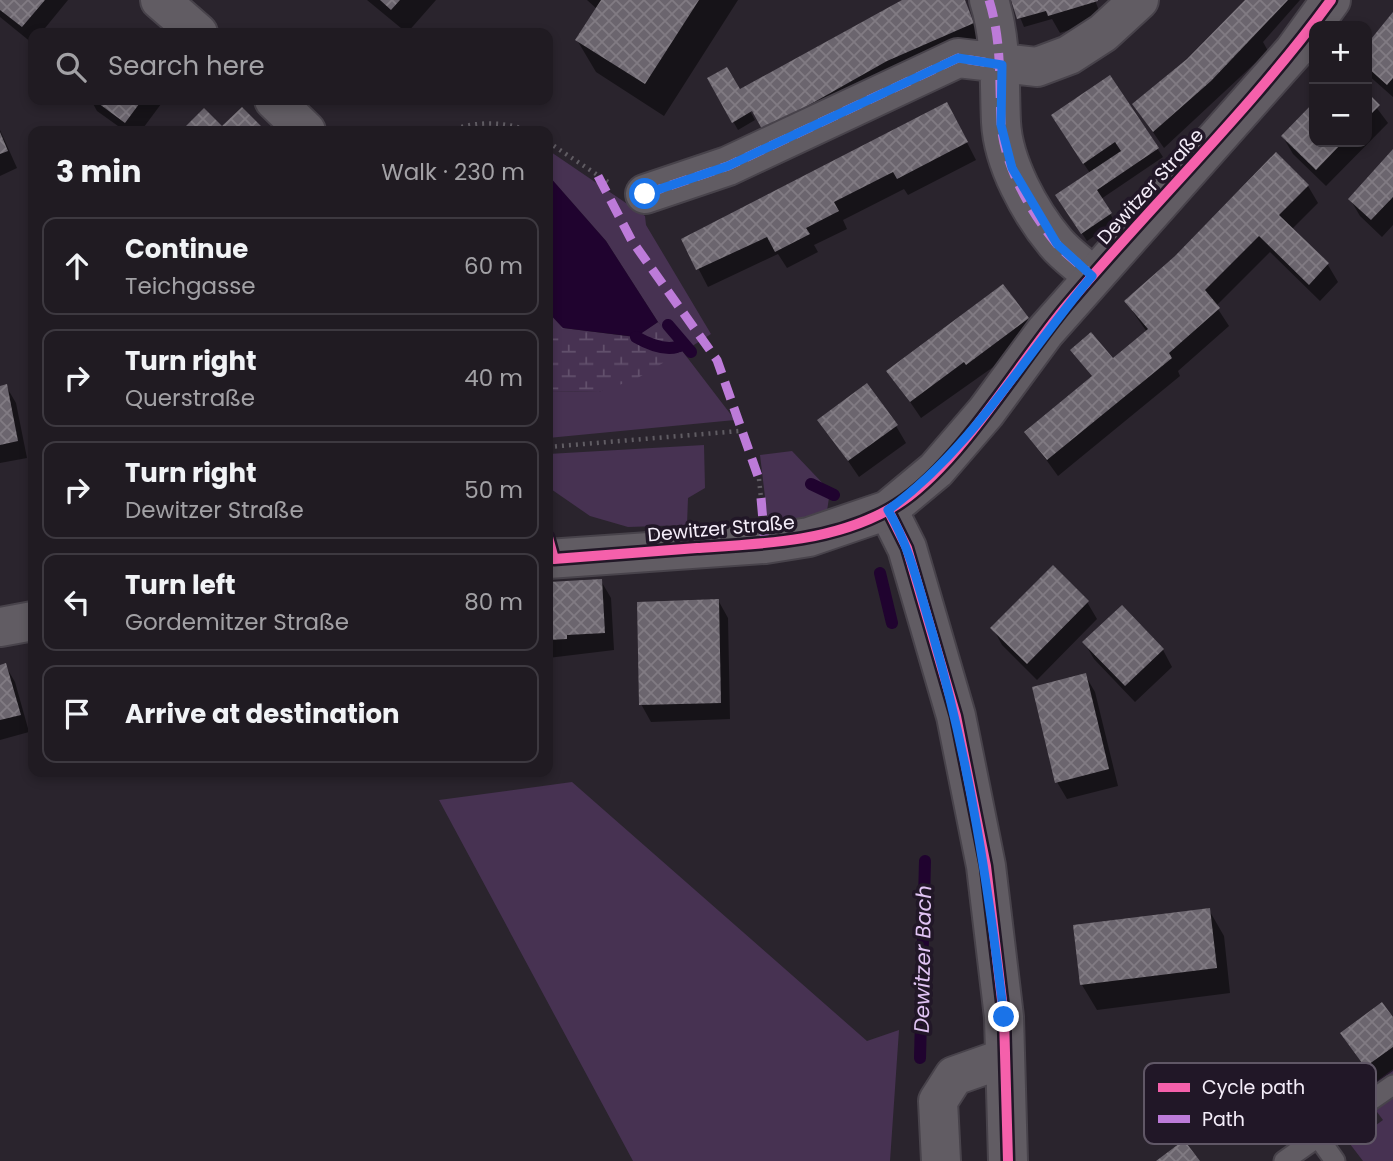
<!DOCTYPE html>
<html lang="en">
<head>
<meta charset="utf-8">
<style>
	:root { --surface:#201b22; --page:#2d282f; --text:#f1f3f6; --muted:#a2a1a5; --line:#3d3940 }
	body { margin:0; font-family:Poppins,sans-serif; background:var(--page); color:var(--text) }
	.controls { position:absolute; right:21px; top:21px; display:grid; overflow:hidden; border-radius:14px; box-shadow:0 4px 10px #0003 }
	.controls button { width:63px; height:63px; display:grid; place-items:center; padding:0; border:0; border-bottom:2px solid var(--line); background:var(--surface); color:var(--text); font:35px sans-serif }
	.stop { position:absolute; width:21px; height:21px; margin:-16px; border:5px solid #1a73e8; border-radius:50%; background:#fff }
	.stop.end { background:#1a73e8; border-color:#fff; box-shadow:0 2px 7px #0008 }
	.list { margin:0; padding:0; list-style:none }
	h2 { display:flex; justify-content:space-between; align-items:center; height:91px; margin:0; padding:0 28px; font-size:30px }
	h2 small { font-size:23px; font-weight:400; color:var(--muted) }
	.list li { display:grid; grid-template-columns:46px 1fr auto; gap:21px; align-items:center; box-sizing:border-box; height:98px; margin:0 14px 14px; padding:0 14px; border:2px solid var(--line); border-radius:14px }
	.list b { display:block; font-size:26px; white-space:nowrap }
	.list p { margin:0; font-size:23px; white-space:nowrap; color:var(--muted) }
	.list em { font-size:23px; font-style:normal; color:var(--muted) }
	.icon { flex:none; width:38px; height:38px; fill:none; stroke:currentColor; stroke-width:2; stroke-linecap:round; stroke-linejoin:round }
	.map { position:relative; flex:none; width:1393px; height:1161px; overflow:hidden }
	.search { position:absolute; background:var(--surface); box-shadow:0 4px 10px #0003; left:28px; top:28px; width:525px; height:77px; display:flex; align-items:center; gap:18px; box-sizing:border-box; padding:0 24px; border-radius:14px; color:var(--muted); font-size:26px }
	.panel { position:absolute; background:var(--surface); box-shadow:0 4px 10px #0003; left:28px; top:126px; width:525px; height:651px; border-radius:14px }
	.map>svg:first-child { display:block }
	.grass { fill:#473252 }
	.wetland { fill:url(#wetland-marsh) }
	.water { fill:#20032f }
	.shadow { fill:#0007 }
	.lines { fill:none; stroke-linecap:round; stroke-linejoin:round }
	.stream { stroke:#20032f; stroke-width:12 }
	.building { fill:url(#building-cross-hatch) }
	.lane-casing { stroke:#48434b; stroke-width:23 }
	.street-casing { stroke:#48434b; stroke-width:42 }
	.secondary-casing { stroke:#48434b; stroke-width:42 }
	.path { stroke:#605c63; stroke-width:4.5; stroke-dasharray:2 5; stroke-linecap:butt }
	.lane { stroke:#615c63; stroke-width:19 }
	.street { stroke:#615c63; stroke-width:38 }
	.secondary { stroke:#615c63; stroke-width:38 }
	.quiet { stroke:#bd7bd9; stroke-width:9; stroke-dasharray:18 9; stroke-linecap:butt }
	.cycleway-casing { stroke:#211727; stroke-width:15 }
	.cycleway { stroke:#f560ab; stroke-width:10 }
	.route { stroke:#1a73e8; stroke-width:9 }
	.labels { text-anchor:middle; stroke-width:7; stroke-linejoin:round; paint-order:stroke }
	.street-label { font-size:19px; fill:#f4edf9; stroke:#211727 }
	.water-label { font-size:21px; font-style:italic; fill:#e2c5f5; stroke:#211727 }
	.key { fill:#211727; stroke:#605766; stroke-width:2 }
	.key-label { font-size:19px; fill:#f4edf9 }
</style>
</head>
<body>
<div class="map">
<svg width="1393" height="1161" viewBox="0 0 1393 1161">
	<defs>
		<pattern id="wetland-marsh" width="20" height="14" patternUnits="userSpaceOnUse" patternTransform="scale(1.75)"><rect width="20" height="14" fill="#473252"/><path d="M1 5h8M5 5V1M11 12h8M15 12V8" fill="none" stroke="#62506c"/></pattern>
		<pattern id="building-cross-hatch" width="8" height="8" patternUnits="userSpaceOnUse" patternTransform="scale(1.75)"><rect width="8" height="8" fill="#6b656e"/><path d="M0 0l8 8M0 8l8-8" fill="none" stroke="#817b83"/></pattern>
	</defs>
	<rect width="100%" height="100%" fill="#2a242d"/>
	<path class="grass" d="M548,150L645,216L646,225L711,334L683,352L735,420L548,438V391L599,392L683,351L658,322L606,241L548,175Z
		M704,445L705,488L688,498L687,525L628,527L590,516L548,487V454Z
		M792,451L830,491L827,511L805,519L768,522L760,455Z
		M572,782L867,1041L899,1030L890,1161H633L439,800Z
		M1393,1069V1161H1363L1350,1144L1383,1120L1362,1092Z"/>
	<path class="wetland" d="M548,312L563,328L635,337L658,322L683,351L636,379L599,392L548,391Z"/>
	<path class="water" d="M548,175L606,241L658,322L636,337L563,328L548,312Z"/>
	<path class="shadow" d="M0,0H68L41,33H33L32,43L0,17Z
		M367,0H436L407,33Z
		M587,0H738L664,116L596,72L577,40L597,9Z
		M910,0H963L983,40L775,147L742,89L864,21Z
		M1013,0H1095L1102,19L1060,33L1052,19L1024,27Z
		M1247,0H1300L1263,42L1268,51L1164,148L1134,105L1188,60Z
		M1393,15V97L1367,74V47Z
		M727,70L755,120L738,130L709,79Z
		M1110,77L1163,157L1101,199L1115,222L1087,241L1062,203L1090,173L1063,133Z
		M1367,95L1388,123L1326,186L1293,154L1283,137L1314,104V142H1367Z
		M91,100H164L141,131H125L97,111Z
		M956,121L976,160L908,195L904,189L843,220L847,229L814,245L818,252L787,268L778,254L708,287L683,239Z
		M0,130L17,168L0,176Z
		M1393,152V225L1382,237L1360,216L1350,199Z
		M1308,186L1318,203L1292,229L1328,265L1338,282L1320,301L1270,252L1216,306L1229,326L1178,371L1180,376L1058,476L1026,432L1093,377L1077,358L1112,361L1147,332L1126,302Z
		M1028,319L1037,336L921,418L889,371Z
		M6,386L16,403L27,458L0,463V387Z
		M820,420L896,426L906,443L859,477Z
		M601,581L611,598L614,650L548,658V584Z
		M718,600L728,618L730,719L651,722L641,704Z
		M1087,602L1097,619L1037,680L1002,645L993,628Z
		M1084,642L1163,650L1172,667L1135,702L1094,659Z
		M5,665L15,682L29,732L0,740V667Z
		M1085,675L1095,692L1118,786L1067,799L1057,782Z
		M1209,910L1224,936L1230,993L1097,1010L1082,985L1075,927Z
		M1393,1019V1071L1376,1083L1342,1033Z"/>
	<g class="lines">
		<path class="stream" d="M668,325L691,352
			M636,337C650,345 669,353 684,344
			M811,484L834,495
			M880,573L892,623
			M920,1058L925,861"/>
	</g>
	<path class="building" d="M0,0H45L22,27L0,10Z
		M380,0H400L391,10Z
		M601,0H699L645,84L575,40Z
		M902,0H965L974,23L887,61L763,131L752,111L732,123L707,78L727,67L740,89Z
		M1011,0H1098V1L1048,16L1046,11L1017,19Z
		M1245,0H1288L1211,81L1153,132L1132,104L1187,59Z
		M1393,12V78L1387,85L1367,67V44Z
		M1110,75L1159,148L1097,190L1112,213L1081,234L1055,195L1121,151L1115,142L1083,164L1051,115Z
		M1367,92L1380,105L1367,118Z
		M94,100H142L125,123Z
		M947,102L968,142L897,179L893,172L834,202L839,211L806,228L810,234L775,252L767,237L696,270L681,239Z
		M1314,102V142H1343L1316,170L1281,136Z
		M242,107L264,129L262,131H181L204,108L222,126Z
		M0,132L8,151L0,154Z
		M1393,149V197L1371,220L1348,199Z
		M1276,152L1309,185L1279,215L1329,263L1309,285L1259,236L1205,290L1220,308L1169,353L1172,358L1047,460L1024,432L1092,376L1070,350L1091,332L1113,358L1148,329L1124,301L1175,256Z
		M1003,284L1029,318L966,365L964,362L910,402L886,371Z
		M867,383L898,425L848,461L817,420Z
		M7,384L18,441L0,445V386Z
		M1053,565L1089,601L1027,664L990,628Z
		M602,579L605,633L567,635V639L548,640V582Z
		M719,599L721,703L639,705L637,602Z
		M1122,605L1164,649L1125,686L1082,642Z
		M6,663L21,715L0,720V665Z
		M1086,673L1109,769L1055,783L1032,687Z
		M1210,908L1217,968L1080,985L1073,925Z
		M1382,1002L1393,1017V1047L1365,1067L1340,1033Z
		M1184,1140L1200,1161H1156Z"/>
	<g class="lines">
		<g class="lane-casing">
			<path id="lane" d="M1318,1137L1393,1085
				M1284,1161L1318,1137L1335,1161"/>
		</g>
		<g class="street-casing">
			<path id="street" d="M160,0L198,33
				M989,0C1002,42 999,79 1001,122C1003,163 1030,212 1056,243C1066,255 1081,265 1092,276
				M274,100L306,131
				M645,194L728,166L958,58L1037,67L1069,55L1103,33L1139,0
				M888,510L907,548L956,716L986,866L1004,1017L1008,1161
				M941,1161L938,1101L954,1076L1005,1058"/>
		</g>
		<g class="secondary-casing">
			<path id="secondary" d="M548,559L765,544L809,537L888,510L936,470L986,412L1045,332L1294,51L1331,0
				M0,627L33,621"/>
		</g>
		<path class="path" d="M448,131C475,121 503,121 530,131
			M548,142L608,182
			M548,447L739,431
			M759,479L761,498"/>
		<use href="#lane" class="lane"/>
		<use href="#street" class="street"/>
		<use href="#secondary" class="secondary"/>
		<path class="quiet" d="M989,0C1002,42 999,79 1001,122C1003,163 1030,212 1056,243C1066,255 1081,265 1092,276
			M598,176L632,241L717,360L759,479
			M645,194L728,166L958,58L1002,65
			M761,498L765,544"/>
		<g class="cycleway-casing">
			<path id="cycleway" d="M888,510L907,548L956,716L986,866L1004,1017L1008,1161
				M548,537L554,559C602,555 649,552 697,548C761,544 830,542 888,510C954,475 1018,363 1068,304C1154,202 1252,108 1331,0"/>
		</g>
		<use href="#cycleway" class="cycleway"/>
	</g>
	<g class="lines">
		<path class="route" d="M645,194L728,166L958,58L1002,65L1001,125L1012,168L1057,244L1092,276C1026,354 972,449 888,510C911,549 920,593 933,635C970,764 988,884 1004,1017"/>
	</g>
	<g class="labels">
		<g class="street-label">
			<text transform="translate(1150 186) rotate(-48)" y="7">Dewitzer Straße</text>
			<text transform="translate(721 528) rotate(-5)" y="7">Dewitzer Straße</text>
		</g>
		<g class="water-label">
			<text transform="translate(923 959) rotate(-89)" y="7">Dewitzer Bach</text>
		</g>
	</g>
	<rect x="1144" y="1063" width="232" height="81" rx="10" class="key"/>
	<rect x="1158" y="1083" width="32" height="9" fill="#f560ab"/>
	<rect x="1158" y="1115" width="32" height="8" fill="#bd7bd9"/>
	<g class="key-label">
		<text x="1202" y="1094">Cycle path</text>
		<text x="1202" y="1126">Path</text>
	</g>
</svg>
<div class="controls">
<button>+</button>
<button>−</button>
</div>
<div class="stop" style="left:645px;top:194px"></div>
<div class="stop end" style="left:1004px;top:1017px"></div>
<div class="search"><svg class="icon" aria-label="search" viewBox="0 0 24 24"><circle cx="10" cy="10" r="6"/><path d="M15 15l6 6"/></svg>Search here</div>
<section class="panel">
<h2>3 min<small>Walk · 230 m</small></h2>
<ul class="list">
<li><svg class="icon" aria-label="ahead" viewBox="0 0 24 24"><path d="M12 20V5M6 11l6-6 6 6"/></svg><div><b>Continue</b><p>Teichgasse</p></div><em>60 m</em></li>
<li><svg class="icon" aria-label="right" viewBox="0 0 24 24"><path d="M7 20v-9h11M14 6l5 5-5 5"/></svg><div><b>Turn right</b><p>Querstraße</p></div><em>40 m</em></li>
<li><svg class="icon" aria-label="right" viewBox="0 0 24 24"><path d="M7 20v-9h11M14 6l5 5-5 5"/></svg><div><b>Turn right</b><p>Dewitzer Straße</p></div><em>50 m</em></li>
<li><svg class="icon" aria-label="left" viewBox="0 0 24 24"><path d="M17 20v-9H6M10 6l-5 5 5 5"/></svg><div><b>Turn left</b><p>Gordemitzer Straße</p></div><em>80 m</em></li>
<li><svg class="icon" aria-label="arrive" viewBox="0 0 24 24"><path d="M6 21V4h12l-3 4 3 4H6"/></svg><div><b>Arrive at destination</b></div></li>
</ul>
</section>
</div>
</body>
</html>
